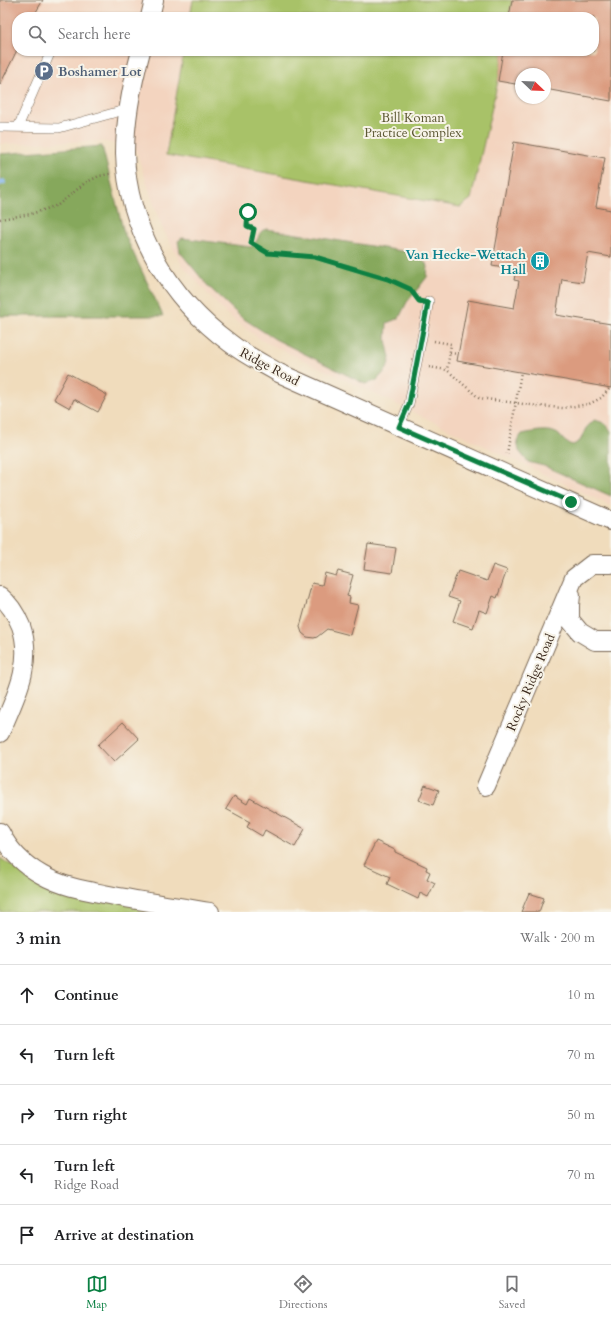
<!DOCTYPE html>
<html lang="en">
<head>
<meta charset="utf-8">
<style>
	:root { --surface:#fff; --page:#f6f6f6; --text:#202124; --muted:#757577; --line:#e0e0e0; --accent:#0b8043 }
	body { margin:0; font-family:Cardo,serif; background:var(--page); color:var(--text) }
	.compass { position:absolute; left:515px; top:68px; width:36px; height:36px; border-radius:50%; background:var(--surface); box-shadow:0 1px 3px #0004; rotate:113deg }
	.stop { position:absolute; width:12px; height:12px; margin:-9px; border:3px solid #0b8043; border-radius:50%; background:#fff }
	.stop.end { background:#0b8043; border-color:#fff; box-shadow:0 1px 4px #0008 }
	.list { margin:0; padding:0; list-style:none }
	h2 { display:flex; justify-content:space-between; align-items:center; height:52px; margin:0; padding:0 16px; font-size:17px }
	h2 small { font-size:13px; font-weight:400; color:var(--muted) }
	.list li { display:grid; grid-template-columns:26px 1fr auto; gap:12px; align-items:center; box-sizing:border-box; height:60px; padding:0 16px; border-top:1px solid var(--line) }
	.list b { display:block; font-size:15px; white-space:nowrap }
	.list p { margin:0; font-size:13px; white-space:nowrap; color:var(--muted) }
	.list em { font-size:13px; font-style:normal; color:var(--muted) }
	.icon { flex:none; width:22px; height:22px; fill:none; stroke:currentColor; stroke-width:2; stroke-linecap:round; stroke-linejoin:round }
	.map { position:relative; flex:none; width:611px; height:912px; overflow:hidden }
	.search { position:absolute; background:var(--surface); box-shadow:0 1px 3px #0004; left:12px; right:12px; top:12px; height:44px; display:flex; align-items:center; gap:10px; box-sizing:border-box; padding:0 14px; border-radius:16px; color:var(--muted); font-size:15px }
	.sheet { height:352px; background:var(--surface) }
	nav { display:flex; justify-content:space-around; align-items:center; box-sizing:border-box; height:56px; border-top:1px solid var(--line); background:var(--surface); font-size:11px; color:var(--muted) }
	nav a { display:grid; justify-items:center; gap:2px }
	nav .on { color:var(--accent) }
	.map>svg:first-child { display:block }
	.built { fill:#f3d4bf; fill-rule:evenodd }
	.green { fill:#a8c268; stroke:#727643 }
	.forest { fill:#86a85c; stroke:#60693d }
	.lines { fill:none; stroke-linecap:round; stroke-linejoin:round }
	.stream { stroke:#86b8f2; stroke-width:5.5 }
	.building { fill:#db9b7f }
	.lane-casing { stroke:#7a6855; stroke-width:10 }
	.street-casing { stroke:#7a6855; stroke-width:20 }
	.path { stroke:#7a6855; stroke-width:2.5; stroke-dasharray:1 3; stroke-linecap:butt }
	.lane { stroke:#fff; stroke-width:9 }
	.street { stroke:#fff; stroke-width:18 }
	.route { stroke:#0b8043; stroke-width:5 }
	.labels { text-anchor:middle; stroke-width:4; stroke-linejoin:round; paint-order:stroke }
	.service-label { font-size:13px; font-weight:bold; fill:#4e5e75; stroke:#f7f3e8; text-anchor:start }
	.park-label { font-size:13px; fill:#5c5834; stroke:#f7f3e8 }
	.culture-label { font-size:13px; font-weight:bold; fill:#0d838f; stroke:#f7f3e8; text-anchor:end }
	.street-label { font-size:13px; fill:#3b2a1e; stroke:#f7f3e8 }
</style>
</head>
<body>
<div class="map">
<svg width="611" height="912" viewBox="0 0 611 912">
	<rect width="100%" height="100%" fill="#f7f3e8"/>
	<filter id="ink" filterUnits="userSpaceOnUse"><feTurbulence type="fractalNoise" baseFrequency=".025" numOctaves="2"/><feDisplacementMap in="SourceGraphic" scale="8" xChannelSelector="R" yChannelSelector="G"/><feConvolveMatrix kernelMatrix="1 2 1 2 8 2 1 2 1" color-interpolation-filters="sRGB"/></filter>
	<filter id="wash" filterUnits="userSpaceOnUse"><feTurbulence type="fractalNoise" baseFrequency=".012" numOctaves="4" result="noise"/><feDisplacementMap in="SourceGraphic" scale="16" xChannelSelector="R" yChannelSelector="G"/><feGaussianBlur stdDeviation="0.9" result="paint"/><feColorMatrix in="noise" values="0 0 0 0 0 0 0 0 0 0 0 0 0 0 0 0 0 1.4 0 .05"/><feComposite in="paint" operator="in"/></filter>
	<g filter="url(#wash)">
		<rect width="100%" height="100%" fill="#f0dcbc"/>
		<path class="built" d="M0,0H611V506L261,340L224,312L182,265L161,225L135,148L101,141L0,144ZM17,17H594V51H17ZM521,74H545V98H521Z"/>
		<path class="green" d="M193,0H512L509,17H190Z
			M184,51H503L498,81L471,199L460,207L166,155Z
			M0,858L28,877L189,912H0Z"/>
		<path class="forest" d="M102,146L124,233L163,316H0V154Z
			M267,229L414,253L423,260L428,266L427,277L420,286L407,302L399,318L387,323L386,340L390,358L387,369L376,381L365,384L275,339L241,317L208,286L180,252L178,241L182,238L251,247C254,244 257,241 258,238C261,233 260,230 267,229Z
			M594,420C603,422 608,424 611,432V496L544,466L528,462L519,451L517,441L522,434C532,432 548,428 558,434C564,439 564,443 573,445L580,441L586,428Z"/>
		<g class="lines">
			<path class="stream" d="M0,183L3,182"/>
		</g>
		<g id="blocks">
			<path class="building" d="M0,0H43L33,17H17V50L0,85Z
				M512,0H611V101L545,89V74H521V85L498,81L503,51H594V17H509Z
				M514,142L605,158L596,207L611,210V257L588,253L583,282L562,279L556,315L611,324V388L457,361L468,300L514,308L519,281L514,280L516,270L492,266Z
				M68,373L107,395L98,412L74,399L70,408L54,399Z
				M368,544L396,548L392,573L364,569Z
				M493,565L507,570L497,598L493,596L487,613L479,610L473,628L453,621L460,601L448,597L458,571L487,581Z
				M338,571L353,575L347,596L350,597L349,603L358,605L350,635L327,629L317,637L314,638L307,637L302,633L300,627L312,583L322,585L325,573L336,576Z
				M123,722L139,739L114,762L98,745Z
				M425,785L439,790L433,805L419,800Z
				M234,796L247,804L250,798L305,829L295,847L265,830L262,836L247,827L250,822L226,809Z
				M376,841L395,850V852L427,867L426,870L430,872L427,879L435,883L428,897L420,893L418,899L387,884L390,877L364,865Z
				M529,893L544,898L539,912H521Z"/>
		</g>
	</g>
	<g filter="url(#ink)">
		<use href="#blocks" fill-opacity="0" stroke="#7a6855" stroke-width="1"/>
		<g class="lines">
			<g class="lane-casing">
				<path id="lane" d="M0,127L59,128L128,109
					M18,127L51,51
					M399,427L409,404L429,301"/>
			</g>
			<g class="street-casing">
				<path id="street" d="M150,17L154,0
					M141,51C132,84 125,118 125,153C127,228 170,299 230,343C245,355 262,363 279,373L611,521
					M571,595L570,605V620L580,632L595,641H611
					M0,596C10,604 16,614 21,626C34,664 15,698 0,733
					M486,786L574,578L592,564H611
					M0,832C9,850 24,865 42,875C61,886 83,890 104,894C139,901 174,906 210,912"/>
			</g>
			<path class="path" d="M248,212L247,226L253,229L251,243L268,253L315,257L388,279L410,289L416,297
				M0,219L31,214L58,205L85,183L99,176L110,174
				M434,341L451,344L447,370
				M450,353L458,354
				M429,367L447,370L479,398L538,406L563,408L589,404L601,398L610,388
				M507,454L521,372"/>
			<use href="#lane" class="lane"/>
			<use href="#street" class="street"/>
		</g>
	</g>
	<g class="lines" filter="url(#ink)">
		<path class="route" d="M248,212L247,226L254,229L251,243L268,253L315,257L388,279L410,289L419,301L428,303L409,404L399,427L571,502"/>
	</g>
	<defs>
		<g id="parking-disc" transform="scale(1)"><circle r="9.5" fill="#5c6f8a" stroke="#f7f3e8"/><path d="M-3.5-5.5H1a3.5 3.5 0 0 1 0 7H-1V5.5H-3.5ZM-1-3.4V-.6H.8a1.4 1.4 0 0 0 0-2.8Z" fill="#fff"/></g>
		<g id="building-disc" transform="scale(1)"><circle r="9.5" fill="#0f9aa8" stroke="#f7f3e8"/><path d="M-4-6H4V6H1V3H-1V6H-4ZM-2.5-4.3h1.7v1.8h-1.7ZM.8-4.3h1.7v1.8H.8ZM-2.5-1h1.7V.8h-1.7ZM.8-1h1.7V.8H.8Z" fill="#fff"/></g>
	</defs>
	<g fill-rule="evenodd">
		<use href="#parking-disc" x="44" y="71"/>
		<use href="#building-disc" x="540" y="261"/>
	</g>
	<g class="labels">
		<g class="service-label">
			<text x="58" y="76">Boshamer Lot</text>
		</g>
		<g class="park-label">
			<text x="413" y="122">Bill Koman<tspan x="413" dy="15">Practice Complex</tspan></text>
		</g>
		<g class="culture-label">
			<text x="526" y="259">Van Hecke-Wettach<tspan x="526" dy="15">Hall</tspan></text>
		</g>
		<g class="street-label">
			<text transform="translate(270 366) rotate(28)" y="5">Ridge Road</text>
			<text transform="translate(530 682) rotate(-67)" y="5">Rocky Ridge Road</text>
		</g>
	</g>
</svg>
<svg class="compass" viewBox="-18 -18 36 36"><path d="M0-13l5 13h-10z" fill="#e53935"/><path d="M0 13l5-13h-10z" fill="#757577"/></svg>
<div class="stop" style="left:248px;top:212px"></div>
<div class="stop end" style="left:571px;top:502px"></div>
<div class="search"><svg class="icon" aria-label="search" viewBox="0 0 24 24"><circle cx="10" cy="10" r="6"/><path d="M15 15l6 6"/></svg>Search here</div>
</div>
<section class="sheet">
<h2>3 min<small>Walk · 200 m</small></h2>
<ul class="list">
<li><svg class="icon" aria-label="ahead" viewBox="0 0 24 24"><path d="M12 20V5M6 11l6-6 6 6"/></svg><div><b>Continue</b></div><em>10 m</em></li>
<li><svg class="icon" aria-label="left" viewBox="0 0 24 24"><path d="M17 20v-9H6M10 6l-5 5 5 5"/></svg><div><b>Turn left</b></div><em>70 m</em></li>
<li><svg class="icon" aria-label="right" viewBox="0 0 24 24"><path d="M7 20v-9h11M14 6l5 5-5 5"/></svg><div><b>Turn right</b></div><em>50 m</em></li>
<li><svg class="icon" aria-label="left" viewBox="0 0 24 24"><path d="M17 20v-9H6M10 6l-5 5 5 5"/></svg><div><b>Turn left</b><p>Ridge Road</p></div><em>70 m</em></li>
<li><svg class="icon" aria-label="arrive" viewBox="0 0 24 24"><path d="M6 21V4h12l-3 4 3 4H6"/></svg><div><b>Arrive at destination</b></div></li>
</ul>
</section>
<nav>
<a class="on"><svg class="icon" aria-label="map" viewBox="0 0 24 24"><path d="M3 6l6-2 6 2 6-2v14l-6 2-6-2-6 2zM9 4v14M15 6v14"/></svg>Map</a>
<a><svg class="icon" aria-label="directions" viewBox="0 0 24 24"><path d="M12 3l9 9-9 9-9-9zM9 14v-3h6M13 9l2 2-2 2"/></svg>Directions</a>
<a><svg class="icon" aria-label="saved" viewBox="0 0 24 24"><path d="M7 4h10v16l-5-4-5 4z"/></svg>Saved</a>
</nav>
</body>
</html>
